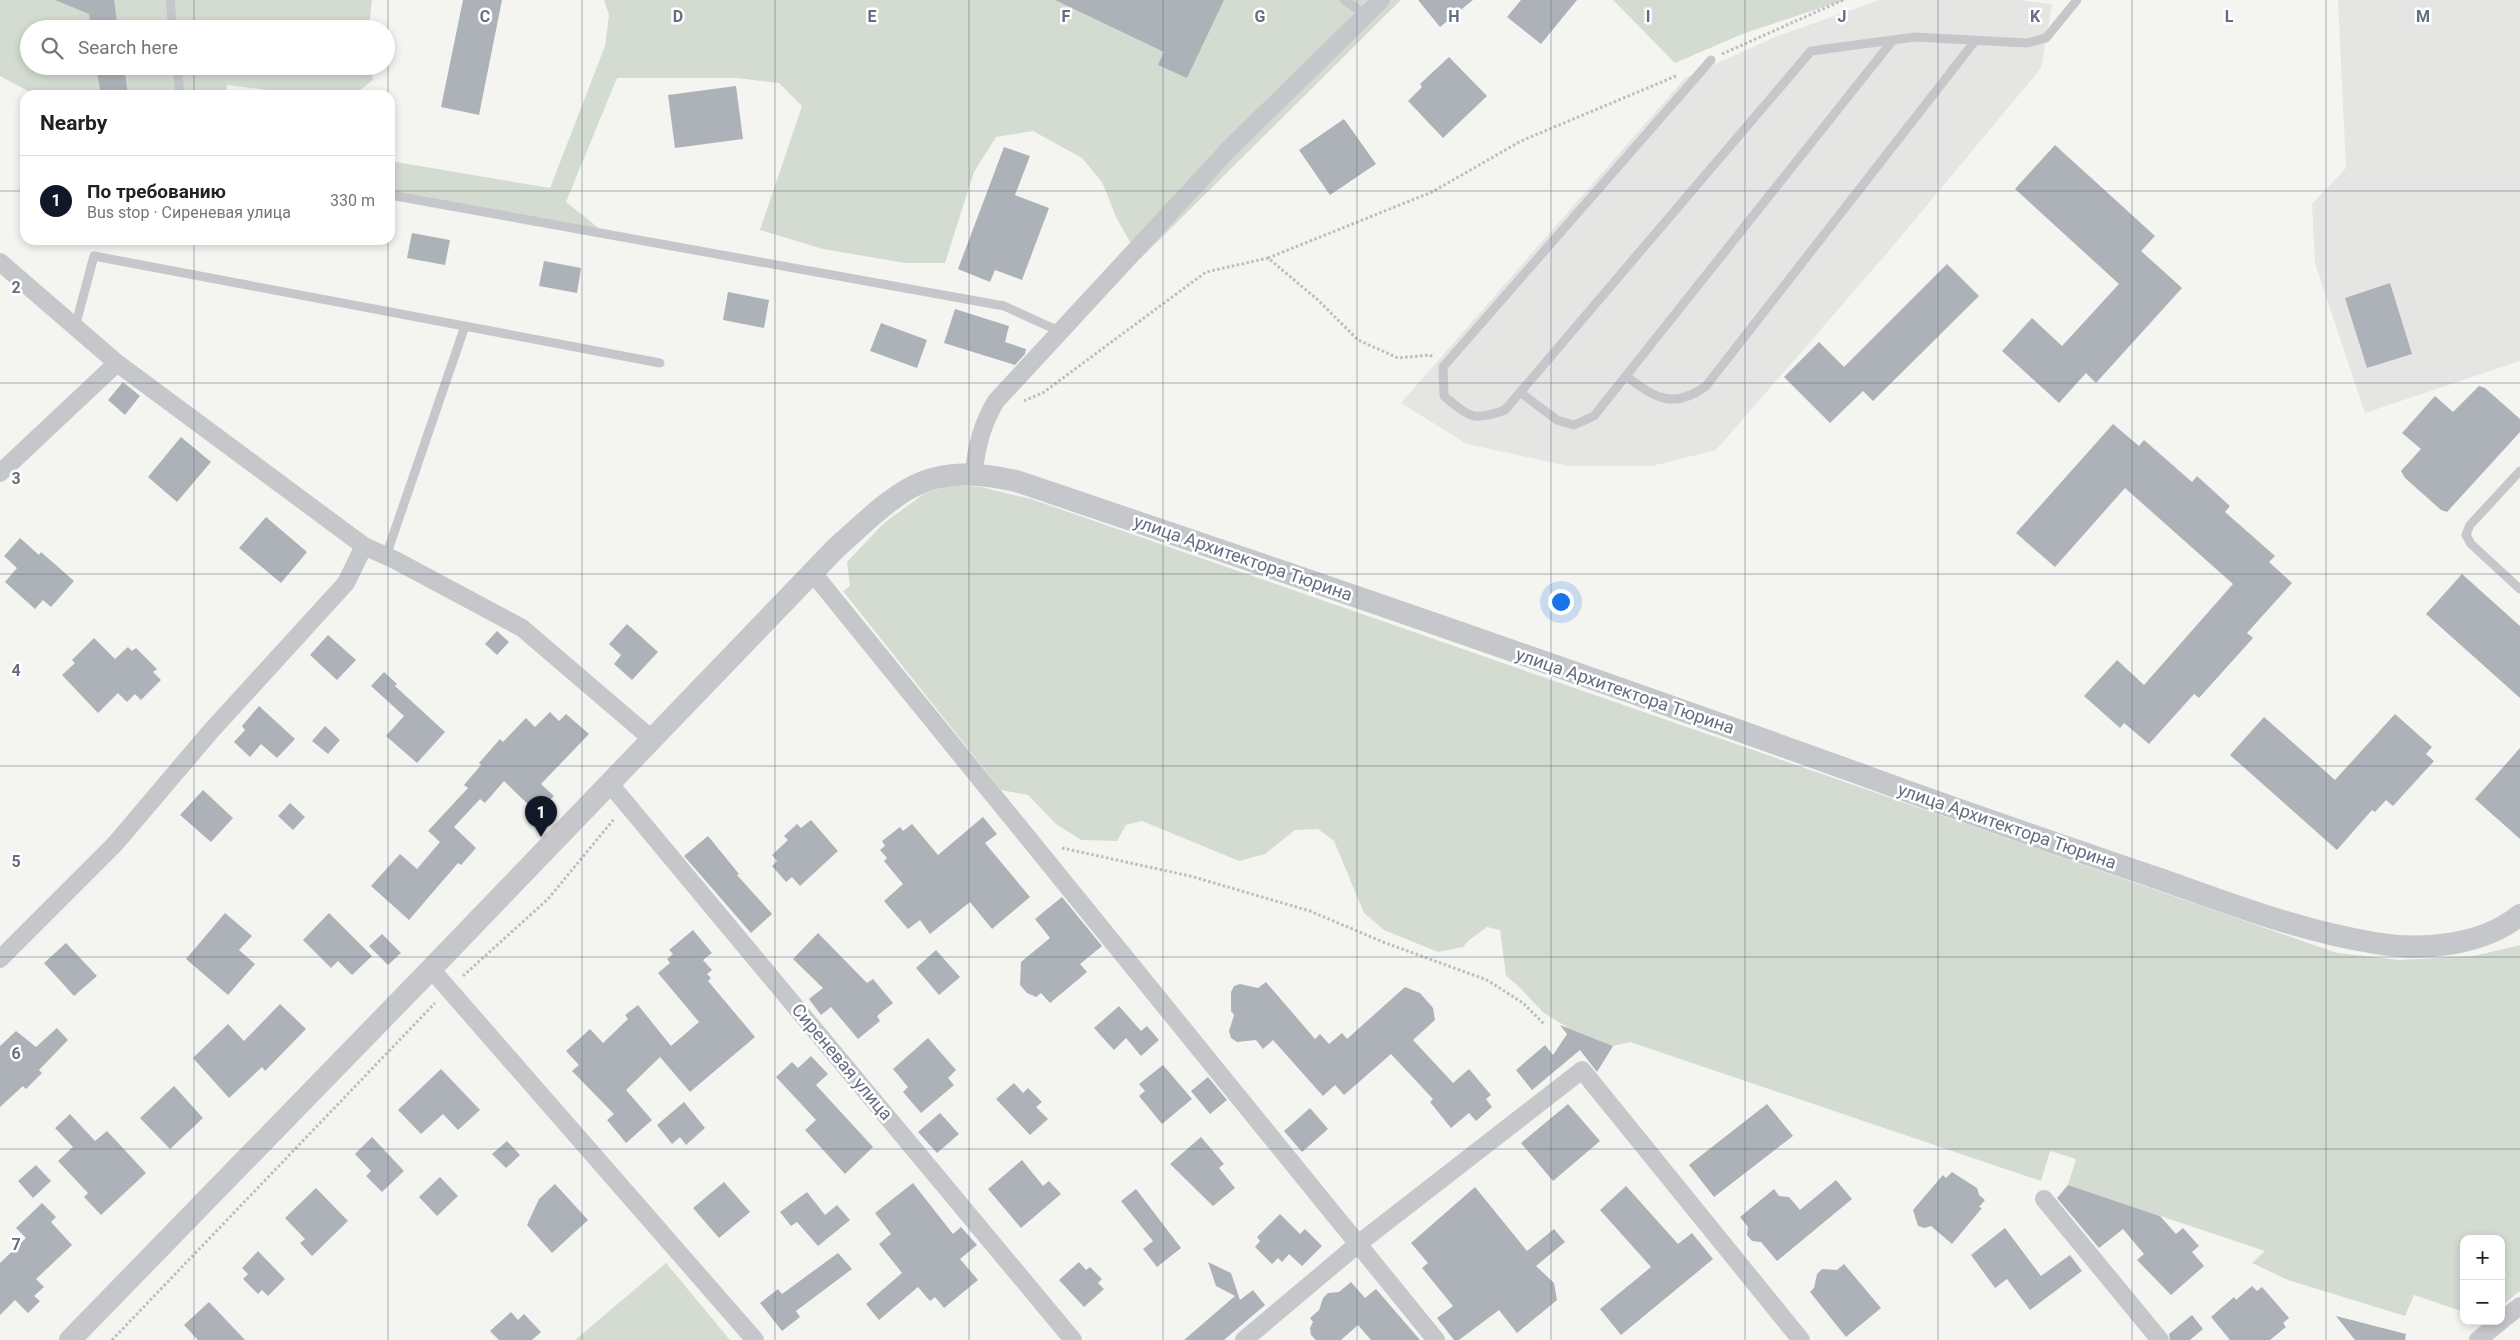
<!DOCTYPE html>
<html lang="en">
<head>
<meta charset="utf-8">
<style>
	:root { --surface:#fff; --page:#f6f6f6; --text:#222; --muted:#767676; --line:#e0e0e0; --accent:#111827 }
	body { margin:0; font-family:Roboto,sans-serif; background:var(--page); color:var(--text) }
	.controls { position:absolute; right:15px; bottom:15px; display:grid; overflow:hidden; border-radius:10px; box-shadow:0 2px 8px #0003 }
	.controls button { width:45px; height:45px; display:grid; place-items:center; padding:0; border:0; border-bottom:1px solid var(--line); background:var(--surface); color:var(--text); font:25px sans-serif }
	.you { position:absolute; left:1560px; top:601px; width:18px; height:18px; margin:-12px; border:4px solid #fff; border-radius:50%; background:#1a73e8; box-shadow:0 0 0 8px #1a73e833 }
	.badge { display:grid; place-items:center; width:32px; height:32px; border-radius:50%; background:var(--accent); color:#fff; font-size:16px; font-weight:700 }
	.pin { position:absolute; translate:-50% -41px; filter:drop-shadow(0 1px 2px #0008) }
	.pin::after { content:''; position:absolute; top:26px; width:18px; height:15px; background:inherit; clip-path:polygon(0 0,100% 0,50% 100%) }
	.list { margin:0; padding:0; list-style:none }
	h2 { display:flex; justify-content:space-between; align-items:center; height:65px; margin:0; padding:0 20px; font-size:21px }
	h2 small { font-size:16px; font-weight:400; color:var(--muted) }
	.list li { display:grid; grid-template-columns:32px 1fr auto; gap:15px; align-items:center; box-sizing:border-box; height:90px; padding:0 20px; border-top:1px solid var(--line) }
	.list b { display:block; font-size:19px; white-space:nowrap }
	.list p { margin:0; font-size:16px; white-space:nowrap; color:var(--muted) }
	.list em { font-size:16px; font-style:normal; color:var(--muted) }
	.icon { flex:none; width:28px; height:28px; fill:none; stroke:currentColor; stroke-width:2; stroke-linecap:round; stroke-linejoin:round }
	.map { position:relative; flex:none; width:2520px; height:1340px; overflow:hidden }
	.search { position:absolute; background:var(--surface); box-shadow:0 2px 8px #0003; left:20px; top:20px; width:375px; height:55px; display:flex; align-items:center; gap:12px; box-sizing:border-box; padding:0 18px; border-radius:28px; color:var(--muted); font-size:19px }
	.panel { position:absolute; background:var(--surface); box-shadow:0 2px 8px #0003; left:20px; top:90px; width:375px; height:155px; border-radius:15px }
	.map>svg:first-child { display:block }
	.built { fill:#e5e5e4 }
	.green { fill:#d4dcd2 }
	.building { fill:#adb2b9 }
	.lines { fill:none; stroke-linecap:round; stroke-linejoin:round }
	.path { stroke:#bcbdc0; stroke-width:3; stroke-dasharray:2.5 2.5; stroke-linecap:butt }
	.service { stroke:#c5c7cb; stroke-width:9 }
	.minor { stroke:#c5c7cb; stroke-width:18 }
	.tertiary { stroke:#c5c7cb; stroke-width:22 }
	.grid { fill:none; stroke:#646e82; stroke-width:1; stroke-opacity:0.55 }
	.labels { text-anchor:middle; stroke-width:5; stroke-linejoin:round; paint-order:stroke }
	.street-label { font-size:18px; fill:#646e82; stroke:#fff }
	.grid-label { font-size:16px; text-anchor:middle; font-weight:bold; fill:#646e82; stroke:#fff; stroke-width:5; stroke-linejoin:round; paint-order:stroke }
</style>
</head>
<body>
<div class="map">
<svg width="2520" height="1340" viewBox="0 0 2520 1340">
	<rect width="100%" height="100%" fill="#f4f5f1"/>
	<path class="built" d="M1880,0H2018L2052,4L2041,68L1888,252L1716,450L1652,466H1568L1467,444L1401,403L1685,78L1777,36Z
		M2338,0H2520V361L2365,413L2315,263L2312,204L2346,168Z"/>
	<path class="green" d="M0,0H372L369,29H29V66H370L373,80L354,95H308L227,85L226,95H35L0,76Z
		M604,0H1401L1140,259L1117,219L1102,182L1082,158L1033,131L996,137L974,172L945,263H905L823,249L760,230L802,106L779,83L736,78H617L566,202L605,233L390,195V161L550,188L605,46L609,15Z
		M1613,0H1845L1745,33L1675,63Z
		M951,485L981,487L1031,499L2337,953L2399,960L2474,956L2520,945V1291L2501,1306V1239H2464V1312L2414,1295L2405,1316L2288,1280L2252,1263L2265,1251L2068,1185L2076,1159L2050,1151L2041,1181L1630,1042L1613,1046L1570,1029L1544,1013L1516,984L1506,976L1500,930L1487,927L1468,941L1463,947L1438,952L1384,930L1364,913L1334,841L1318,829L1295,830L1265,854L1239,861L1142,821L1126,825L1117,841L1081,840L1056,824L1028,795L1001,790L843,591L850,586L847,562L884,523L925,493Z
		M666,1263L730,1340H575Z"/>
	<path class="building" d="M55,0H114L118,29H91L89,14Z
		M463,0H502L479,115L441,107Z
		M1055,0H1224L1187,78L1158,65L1164,52Z
		M1418,0H1473L1440,27Z
		M1521,0H1577L1541,44L1507,17Z
		M1449,57L1487,96L1443,138L1408,101L1422,87L1420,84Z
		M96,66H124L128,95H101Z
		M736,86L743,139L675,148L668,95Z
		M1344,119L1376,164L1330,195L1299,150Z
		M2055,145L2155,236L2141,251L2182,288L2096,383L2086,373L2059,403L2002,351L2032,318L2062,346L2119,284L2015,189Z
		M1004,147L1030,156L1015,195L1049,208L1022,280L995,270L990,282L958,269Z
		M412,233L450,240L445,265L407,258Z
		M544,261L581,268L577,293L539,286Z
		M1947,264L1979,296L1873,401L1863,391L1830,423L1784,377L1819,342L1844,367Z
		M2390,283L2412,354L2367,368L2345,298Z
		M728,292L769,300L764,328L723,320Z
		M955,309L1009,326L1005,342L1026,349L1025,354L1015,365L944,343Z
		M881,323L927,340L917,368L870,351Z
		M123,382L140,396L125,415L108,400Z
		M2479,386L2485,388L2520,419V432L2447,512L2441,510L2405,478L2401,471L2421,449L2402,433L2435,396L2453,412Z
		M2113,424L2139,446L2144,440L2192,482L2197,476L2230,506L2225,512L2275,556L2269,562L2292,583L2247,633L2253,638L2199,698L2194,694L2149,744L2124,723L2120,728L2084,696L2117,660L2144,685L2233,584L2125,488L2055,567L2016,533Z
		M181,437L211,462L177,502L148,477Z
		M266,517L307,552L281,583L239,548Z
		M20,538L39,555L41,552L74,581L51,607L43,600L35,609L5,582L17,568L4,556Z
		M2462,574L2520,626V698L2426,614Z
		M627,624L658,652L632,680L614,664L621,655L609,644Z
		M497,631L509,642L497,655L485,644Z
		M328,635L356,660L337,680L310,655Z
		M94,638L115,659L128,647L132,651L136,648L157,669L153,672L161,680L141,700L135,694L127,702L118,693L98,713L62,675L75,663L72,660Z
		M384,672L397,684L395,686L445,732L417,763L386,736L404,716L371,686Z
		M259,706L295,739L277,758L261,744L250,757L234,742L245,730L242,726Z
		M550,712L559,721L566,714L589,734L541,784L554,796L537,813L504,781L485,803L480,799L454,827L476,848L461,865L458,863L409,920L371,886L400,854L417,869L440,842L428,831L468,788L464,785L481,765L479,763L500,739L503,742L526,718L535,727Z
		M2395,714L2432,747L2426,754L2434,761L2393,806L2386,800L2375,812L2372,810L2337,850L2230,755L2264,717L2335,780Z
		M325,726L340,740L328,754L312,741Z
		M2520,748V839L2475,799Z
		M203,790L233,818L211,842L180,815Z
		M290,803L305,817L293,830L278,816Z
		M983,817L997,834L985,843L1030,897L992,929L970,902L930,934L920,920L908,929L884,901L903,884L884,861L887,858L880,850L885,846L882,841L900,827L903,831L912,824L938,855Z
		M811,820L838,851L800,886L792,877L786,882L772,866L777,861L772,855L788,840L784,836L797,824L801,828Z
		M708,836L739,874L737,875L772,914L751,933L684,856Z
		M1062,897L1102,946L1080,964L1087,972L1050,1003L1041,993L1036,997L1027,993L1020,985L1021,962L1050,938L1035,919Z
		M225,913L252,936L239,950L255,964L228,995L186,959Z
		M329,913L372,956L352,975L338,961L331,968L303,940Z
		M693,930L712,953L703,960L712,970L707,974L711,978L708,981L755,1037L690,1092L660,1057L626,1090L652,1120L626,1143L607,1120L614,1114L572,1071L579,1065L566,1051L590,1029L603,1043L628,1019L625,1015L638,1005L671,1046L699,1022L658,973L670,963L667,959L673,954L669,950Z
		M818,933L867,983L873,979L893,1003L877,1016L880,1021L858,1039L831,1007L821,1015L809,999L823,988L793,959Z
		M382,934L401,953L388,965L369,946Z
		M66,943L97,976L74,996L44,963Z
		M936,950L960,977L939,995L916,968Z
		M1266,982L1315,1039L1320,1034L1329,1044L1342,1033L1347,1039L1405,987L1420,993L1433,1008L1435,1020L1413,1040L1453,1083L1469,1069L1491,1095L1486,1099L1492,1107L1476,1121L1469,1113L1451,1128L1430,1102L1433,1099L1391,1054L1344,1095L1335,1085L1323,1096L1273,1040L1263,1049L1256,1040L1237,1042L1231,1038L1229,1031L1234,1015L1231,1011V992L1234,986L1240,984L1258,988Z
		M280,1004L306,1029L265,1071L262,1067L229,1098L193,1058L228,1024L244,1041Z
		M1119,1006L1141,1031L1147,1026L1159,1040L1141,1056L1126,1038L1114,1050L1094,1028Z
		M1560,1025L1613,1046L1597,1072L1580,1050L1532,1090L1516,1070L1545,1045L1553,1055L1567,1034Z
		M57,1028L68,1040L39,1070L42,1073L26,1089L23,1086L0,1107V1046L16,1031L36,1047Z
		M928,1038L956,1070L948,1078L954,1085L921,1113L903,1092L908,1087L893,1069Z
		M811,1056L828,1074L816,1085L873,1147L845,1174L805,1130L816,1120L776,1077L792,1062L798,1068Z
		M1163,1065L1192,1099L1162,1124L1139,1096L1145,1091L1139,1084Z
		M441,1069L480,1110L458,1130L443,1114L421,1134L398,1110Z
		M1208,1077L1227,1100L1210,1114L1191,1091Z
		M1014,1083L1023,1093L1028,1088L1042,1102L1036,1107L1048,1119L1030,1135L996,1099Z
		M174,1086L203,1118L170,1149L140,1118Z
		M684,1102L705,1128L686,1145L680,1137L672,1144L657,1125Z
		M1568,1104L1600,1141L1553,1181L1521,1143Z
		M1767,1104L1793,1136L1714,1197L1689,1165Z
		M1310,1108L1328,1129L1302,1152L1284,1131Z
		M940,1113L959,1134L937,1153L918,1132Z
		M70,1114L95,1141L107,1131L146,1173L101,1215L84,1197L88,1193L58,1161L73,1147L55,1128Z
		M372,1137L404,1171L382,1192L366,1176L371,1171L355,1154Z
		M1201,1137L1224,1164L1219,1168L1235,1188L1213,1206L1170,1164Z
		M507,1141L520,1155L506,1168L492,1154Z
		M1022,1160L1043,1186L1049,1181L1061,1194L1021,1228L988,1189Z
		M36,1165L51,1181L33,1198L18,1181Z
		M1952,1172L1977,1188L1979,1195L1985,1200L1979,1207L1982,1208L1952,1244L1931,1226L1925,1228L1918,1226L1913,1210L1943,1175L1946,1178Z
		M440,1177L458,1196L437,1216L419,1197Z
		M1836,1180L1852,1199L1777,1261L1761,1242L1752,1241L1747,1235L1748,1227L1740,1217L1774,1189L1779,1196L1789,1197L1800,1210Z
		M724,1182L750,1212L719,1238L693,1208Z
		M913,1183L953,1234L961,1227L977,1245L960,1259L978,1280L944,1308L935,1297L930,1301L918,1287L879,1320L866,1304L902,1273L879,1244L891,1234L875,1213Z
		M555,1184L588,1220L552,1253L527,1225L539,1199Z
		M2068,1185L2160,1216L2176,1234L2183,1228L2199,1246L2192,1252L2204,1266L2171,1295L2137,1260L2144,1254L2123,1229L2099,1248L2057,1198Z
		M1626,1186L1678,1244L1692,1233L1713,1259L1621,1335L1600,1309L1651,1267L1600,1210Z
		M1475,1187L1527,1251L1554,1229L1565,1242L1536,1266L1554,1283L1557,1300L1517,1333L1499,1310L1459,1340H1454L1437,1318L1453,1306L1422,1268L1428,1263L1411,1243Z
		M316,1188L348,1221L312,1256L300,1243L305,1239L285,1218Z
		M1136,1189L1181,1248L1157,1267L1143,1249L1153,1241L1121,1201Z
		M807,1192L825,1215L837,1205L850,1220L818,1246L797,1222L791,1226L780,1212Z
		M42,1203L56,1217L51,1222L72,1245L36,1279L44,1287L34,1296L40,1301L28,1313L15,1300L0,1315V1263L26,1238L16,1228Z
		M1280,1214L1300,1234L1305,1229L1322,1246L1302,1266L1289,1254L1282,1262L1278,1258L1272,1264L1255,1247L1260,1241L1257,1237Z
		M2005,1228L2041,1276L2070,1255L2082,1271L2030,1310L2007,1279L1995,1288L1971,1255Z
		M258,1251L285,1279L268,1296L262,1290L258,1294L243,1279L248,1274L242,1268Z
		M838,1253L852,1269L796,1311L800,1317L782,1331L760,1303L778,1289L782,1294Z
		M1079,1262L1086,1270L1090,1267L1102,1279L1098,1283L1104,1289L1084,1307L1059,1280Z
		M1208,1262L1231,1273L1240,1300L1253,1290L1265,1305L1224,1340H1184L1235,1296L1216,1286Z
		M1844,1264L1881,1308L1846,1337L1810,1292L1814,1288L1817,1274L1822,1269L1837,1270Z
		M1351,1282L1365,1298L1376,1289L1420,1340H1371L1358,1325L1341,1340H1316L1311,1335L1310,1328L1313,1322L1310,1318L1319,1310L1323,1298L1328,1293L1339,1292Z
		M2252,1286L2257,1291L2262,1287L2289,1318L2283,1323L2286,1327L2270,1340H2230L2211,1317L2234,1297L2236,1300Z
		M209,1302L245,1340H198L184,1325Z
		M511,1312L518,1320L524,1314L541,1332L532,1340H499L490,1331Z
		M2192,1315L2203,1329L2190,1340H2170L2169,1334Z
		M2336,1316L2406,1334L2405,1340H2355Z"/>
	<g class="lines">
		<path class="path" d="M1722,54L1843,0
			M1268,258L1432,192L1521,141L1676,76
			M1024,401L1044,392L1206,272L1268,258L1318,300L1358,340L1398,358L1430,355L1433,357
			M1062,848L1190,876L1310,911L1383,942L1487,980L1523,1003L1545,1025
			M463,976L548,899L614,819
			M112,1340L435,1003"/>
		<path class="service" d="M170,0L173,29
			M1344,0L1366,15
			M1711,60L1443,367L1444,396C1470,417 1472,422 1505,410L1811,51L1915,37L2027,43L2046,38L2077,0
			M177,66L180,95
			M390,195L1004,306L1059,331
			M75,327L94,256L660,363
			M1626,376C1655,398 1673,410 1706,386L1975,41
			M1521,393L1557,420L1574,425L1594,416L1893,40
			M2520,471L2470,525L2466,535L2471,544L2520,589
			M386,556L465,326"/>
		<path class="minor" d="M0,262L117,363L364,546L395,560L522,628L653,740
			M0,473L117,363
			M974,473C976,446 982,424 996,401L1229,149L1381,0
			M812,572L1436,1340
			M610,784L1073,1340
			M0,959L115,844L210,732L346,583L364,546
			M431,969L755,1340
			M2044,1199L2160,1340
			M2501,1321L2520,1306
			M1244,1340L1358,1244L1582,1070L1801,1340
			M2478,1340L2501,1321"/>
		<path class="tertiary" d="M70,1340L431,969L836,548C900,491 924,460 1016,481C1298,576 1580,673 1860,774C1957,810 2055,843 2154,877C2226,902 2299,931 2375,943C2422,951 2482,946 2520,915"/>
	</g>
	<path class="grid" d="M194,0V29M388,0V95M582,0V1340M775,0V1340M969,0V1340M1163,0V1340M1357,0V1340M1551,0V1340M1745,0V1340M1938,0V1340M2132,0V1340M2326,0V1340M194,66V95M0,191H25M390,191H2520M194,240V1340M388,240V1340M0,383H2520M0,574H2520M0,766H2520M0,957H2520M0,1149H2520"/>
	<g class="labels">
		<g class="street-label">
			<text transform="translate(1243 558) rotate(19)" y="6">улица Архитектора Тюрина</text>
			<text transform="translate(1625 691) rotate(19)" y="6">улица Архитектора Тюрина</text>
			<text transform="translate(2007 826) rotate(19)" y="6">улица Архитектора Тюрина</text>
			<text transform="translate(842 1062) rotate(50)" y="6">Сиреневая улица</text>
		</g>
	</g>
	<g class="grid-label">
		<text x="485" y="22">C</text>
		<text x="678" y="22">D</text>
		<text x="872" y="22">E</text>
		<text x="1066" y="22">F</text>
		<text x="1260" y="22">G</text>
		<text x="1454" y="22">H</text>
		<text x="1648" y="22">I</text>
		<text x="1842" y="22">J</text>
		<text x="2035" y="22">K</text>
		<text x="2229" y="22">L</text>
		<text x="2423" y="22">M</text>
		<text x="16" y="293">2</text>
		<text x="16" y="484">3</text>
		<text x="16" y="676">4</text>
		<text x="16" y="867">5</text>
		<text x="16" y="1059">6</text>
		<text x="16" y="1250">7</text>
	</g>
</svg>
<div class="controls">
<button>+</button>
<button>−</button>
</div>
<div class="you"></div>
<div class="pin badge" style="left:541px;top:837px">1</div>
<div class="search"><svg class="icon" aria-label="search" viewBox="0 0 24 24"><circle cx="10" cy="10" r="6"/><path d="M15 15l6 6"/></svg>Search here</div>
<section class="panel">
<h2>Nearby<small></small></h2>
<ul class="list">
<li><span class="badge">1</span><div><b>По требованию</b><p>Bus stop · Сиреневая улица</p></div><em>330 m</em></li>
</ul>
</section>
</div>
</body>
</html>
